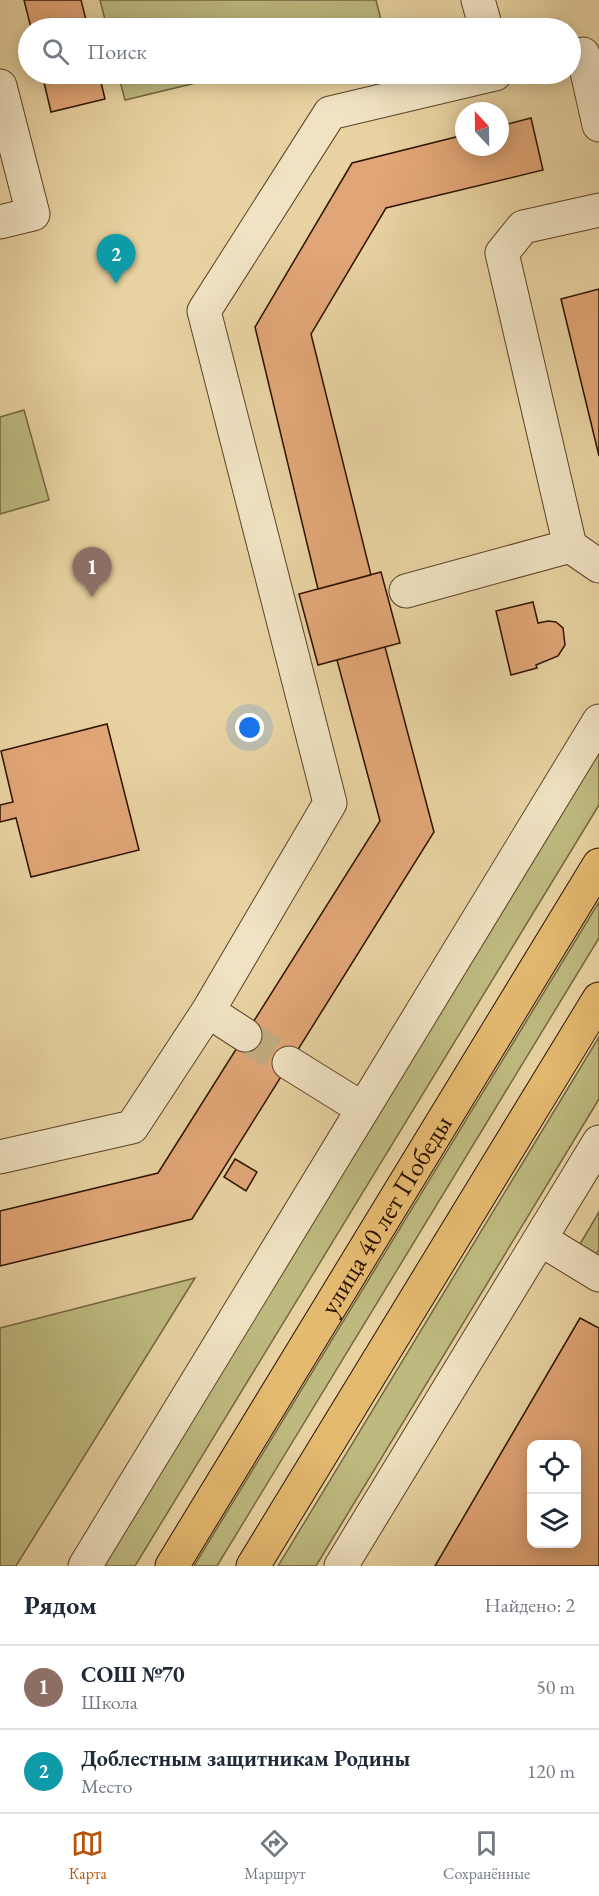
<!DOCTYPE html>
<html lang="ru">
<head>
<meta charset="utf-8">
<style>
	:root { --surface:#fff; --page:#f6f6f7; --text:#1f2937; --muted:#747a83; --line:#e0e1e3; --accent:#b45309 }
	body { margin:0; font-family:"EB Garamond",serif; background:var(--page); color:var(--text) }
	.controls { position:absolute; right:18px; bottom:18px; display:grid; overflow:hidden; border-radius:12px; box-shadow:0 3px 15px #0003 }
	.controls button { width:54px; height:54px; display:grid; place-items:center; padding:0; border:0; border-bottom:2px solid var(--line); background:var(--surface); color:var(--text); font:30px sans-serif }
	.compass { position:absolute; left:455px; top:102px; width:54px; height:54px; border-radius:50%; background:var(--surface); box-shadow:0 3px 15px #0003; rotate:338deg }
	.you { position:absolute; left:250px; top:728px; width:21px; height:21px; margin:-15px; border:4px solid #fff; border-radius:50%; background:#1a73e8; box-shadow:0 0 0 9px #1a73e833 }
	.badge { display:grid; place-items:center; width:39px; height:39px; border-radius:50%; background:var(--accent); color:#fff; font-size:20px; font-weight:700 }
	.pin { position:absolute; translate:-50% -50px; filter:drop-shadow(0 2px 3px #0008) }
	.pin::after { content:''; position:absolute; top:32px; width:21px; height:18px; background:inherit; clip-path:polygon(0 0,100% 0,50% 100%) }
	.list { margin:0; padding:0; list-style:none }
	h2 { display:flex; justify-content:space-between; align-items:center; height:78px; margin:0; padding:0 24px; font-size:26px }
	h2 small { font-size:20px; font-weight:400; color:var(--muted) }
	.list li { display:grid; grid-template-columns:39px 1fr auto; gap:18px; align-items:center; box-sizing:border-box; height:84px; padding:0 24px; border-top:2px solid var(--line) }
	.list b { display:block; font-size:22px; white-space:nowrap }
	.list p { margin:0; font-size:20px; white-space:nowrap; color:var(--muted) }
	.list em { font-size:20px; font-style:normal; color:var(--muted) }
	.icon { flex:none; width:33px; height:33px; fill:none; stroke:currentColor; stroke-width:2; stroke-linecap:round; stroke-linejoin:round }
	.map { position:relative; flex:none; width:599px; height:1566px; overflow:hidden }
	.search { position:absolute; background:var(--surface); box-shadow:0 3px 15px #0003; left:18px; right:18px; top:18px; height:66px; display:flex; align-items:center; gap:15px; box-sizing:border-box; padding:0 21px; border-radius:33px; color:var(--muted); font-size:22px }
	.sheet { height:246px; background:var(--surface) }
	nav { display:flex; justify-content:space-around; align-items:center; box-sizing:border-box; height:84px; border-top:2px solid var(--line); background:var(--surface); font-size:16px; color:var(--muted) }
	nav a { display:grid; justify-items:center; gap:3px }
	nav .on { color:var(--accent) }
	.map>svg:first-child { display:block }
	.green { fill:#beba7f; stroke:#756640; stroke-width:1.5 }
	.building { fill:#e1a677; stroke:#2c1200; stroke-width:1.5; fill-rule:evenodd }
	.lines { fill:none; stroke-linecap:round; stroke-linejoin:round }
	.minor-tunnel { stroke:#c2ac81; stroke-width:33; stroke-dasharray:33 16; stroke-linecap:butt }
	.minor-casing { stroke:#5b4228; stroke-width:35 }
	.major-casing { stroke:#2c1200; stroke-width:35 }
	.minor { stroke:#f0e2c2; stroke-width:33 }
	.major { stroke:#e4b970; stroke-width:33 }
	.labels { text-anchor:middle; stroke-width:4.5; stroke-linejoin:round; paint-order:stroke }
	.street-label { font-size:27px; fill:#2c1200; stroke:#f0e2c2 }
</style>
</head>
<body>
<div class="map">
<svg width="599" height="1566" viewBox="0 0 599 1566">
	<rect width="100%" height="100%" fill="#e8d2a1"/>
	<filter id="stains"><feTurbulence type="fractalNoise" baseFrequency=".00333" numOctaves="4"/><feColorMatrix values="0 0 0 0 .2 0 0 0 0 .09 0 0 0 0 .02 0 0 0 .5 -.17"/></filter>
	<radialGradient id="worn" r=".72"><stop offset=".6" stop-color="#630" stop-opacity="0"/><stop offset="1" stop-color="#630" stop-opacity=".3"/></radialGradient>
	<path class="green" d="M100,0H376L383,28H107Z
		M118,74H233L125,100Z
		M24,410L49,500L0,514V417Z
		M599,739V805L135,1566H95Z
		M599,902V938L217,1566H194Z
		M599,1037V1099L316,1566H278Z
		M599,1212V1250L594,1258L577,1249Z
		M195,1278L16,1566H0V1328Z"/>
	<path class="building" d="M24,0H81L88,28H31Z
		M42,74H99L105,99L51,112Z
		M531,118L543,170L386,208L311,334L371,575L318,589L255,327L352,163L464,135V147H500V126Z
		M599,289V456L561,299Z
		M381,572L400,643L318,665L299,594Z
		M533,602L538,623L548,621L556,622L563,628L565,645L558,656L536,665L537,668L511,675L496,611Z
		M385,647L434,832L192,1219L0,1266V1211L158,1173L380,821L337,660Z
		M107,724L139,850L31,877L16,818L0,822V805L13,802L1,751Z
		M235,1159L257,1172L246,1191L224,1177Z
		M580,1318L599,1328V1566H435ZM532,1444H576V1544H532Z"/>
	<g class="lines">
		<path class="minor-tunnel" d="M245,1035L289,1063"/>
		<g class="minor-casing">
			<path id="minor" d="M478,0L486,28
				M570,57L583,54L599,125
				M0,86L33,214L0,222
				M599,210L523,227L502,253L570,546L599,566
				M406,591L570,546
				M208,1011L245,1035
				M289,1063L363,1109
				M0,1157L132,1127L208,1011L330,803L204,311L330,113L495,74
				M540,1239L599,1275
				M85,1566L599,721
				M341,1566L599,1142"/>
		</g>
		<g class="major-casing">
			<g id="major">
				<path id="s1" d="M172,1566L599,865"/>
				<path d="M253,1566L599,999"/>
			</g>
		</g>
		<use href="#minor" class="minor"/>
		<use href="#major" class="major"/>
	</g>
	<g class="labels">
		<g class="street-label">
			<text dy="9" stroke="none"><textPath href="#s1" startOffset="411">улица 40 лет Победы</textPath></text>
		</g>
	</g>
	<rect width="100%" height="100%" filter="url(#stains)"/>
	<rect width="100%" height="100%" fill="url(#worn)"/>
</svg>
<div class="controls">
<button><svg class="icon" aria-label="locate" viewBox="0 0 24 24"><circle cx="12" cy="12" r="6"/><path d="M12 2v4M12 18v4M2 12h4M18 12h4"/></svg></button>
<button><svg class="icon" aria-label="layers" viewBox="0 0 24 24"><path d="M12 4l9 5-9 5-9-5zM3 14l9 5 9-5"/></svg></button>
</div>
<svg class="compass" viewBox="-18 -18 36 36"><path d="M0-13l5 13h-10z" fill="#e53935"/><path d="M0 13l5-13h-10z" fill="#747a83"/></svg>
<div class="you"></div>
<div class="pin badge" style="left:92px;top:597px;background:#8d6e63">1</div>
<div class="pin badge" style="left:116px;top:284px;background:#0f9aa8">2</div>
<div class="search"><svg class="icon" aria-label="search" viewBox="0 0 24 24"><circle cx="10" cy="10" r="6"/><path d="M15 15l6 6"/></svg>Поиск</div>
</div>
<section class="sheet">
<h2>Рядом<small>Найдено: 2</small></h2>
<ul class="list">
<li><span class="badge" style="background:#8d6e63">1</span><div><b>СОШ №70</b><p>Школа</p></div><em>50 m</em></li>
<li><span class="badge" style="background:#0f9aa8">2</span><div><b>Доблестным защитникам Родины</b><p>Место</p></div><em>120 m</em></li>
</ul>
</section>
<nav>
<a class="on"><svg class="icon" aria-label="map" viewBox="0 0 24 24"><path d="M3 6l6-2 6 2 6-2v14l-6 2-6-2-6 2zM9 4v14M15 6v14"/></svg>Карта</a>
<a><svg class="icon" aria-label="directions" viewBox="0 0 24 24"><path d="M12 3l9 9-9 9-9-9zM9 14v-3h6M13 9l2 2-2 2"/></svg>Маршрут</a>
<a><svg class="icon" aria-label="saved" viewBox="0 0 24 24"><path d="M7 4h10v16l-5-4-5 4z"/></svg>Сохранённые</a>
</nav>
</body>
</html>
